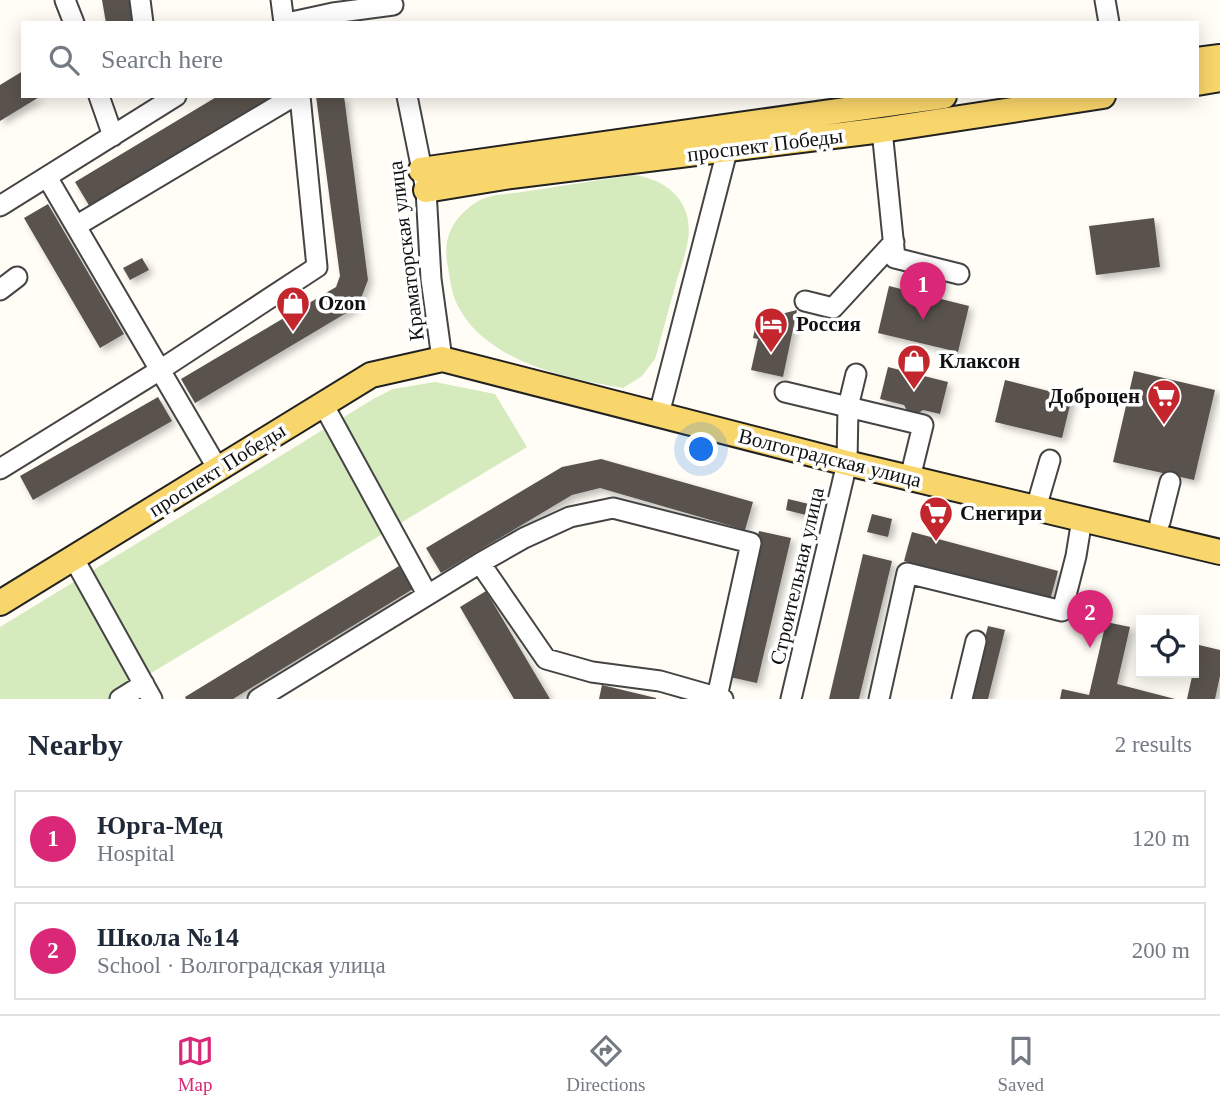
<!DOCTYPE html>
<html lang="en">
<head>
<meta charset="utf-8">
<style>
	:root { --surface:#fff; --page:#f2f2f3; --text:#1f2937; --muted:#747a83; --line:#e0e1e3; --accent:#db2777 }
	body { margin:0; font-family:Georgia,serif; background:var(--page); color:var(--text) }
	.controls { position:absolute; right:21px; bottom:21px; display:grid; overflow:hidden; border-radius:0px; box-shadow:0 4px 18px #0003 }
	.controls button { width:63px; height:63px; display:grid; place-items:center; padding:0; border:0; border-bottom:2px solid var(--line); background:var(--surface); color:var(--text); font:35px sans-serif }
	.you { position:absolute; left:702px; top:450px; width:24px; height:24px; margin:-18px; border:5px solid #fff; border-radius:50%; background:#1a73e8; box-shadow:0 0 0 10px #1a73e833 }
	.badge { display:grid; place-items:center; width:46px; height:46px; border-radius:50%; background:var(--accent); color:#fff; font-size:23px; font-weight:700 }
	.pin { position:absolute; translate:-50% -58px; filter:drop-shadow(0 2px 4px #0008) }
	.pin::after { content:''; position:absolute; top:37px; width:24px; height:21px; background:inherit; clip-path:polygon(0 0,100% 0,50% 100%) }
	.list { margin:0; padding:0; list-style:none }
	h2 { display:flex; justify-content:space-between; align-items:center; height:91px; margin:0; padding:0 28px; font-size:30px }
	h2 small { font-size:23px; font-weight:400; color:var(--muted) }
	.list li { display:grid; grid-template-columns:46px 1fr auto; gap:21px; align-items:center; box-sizing:border-box; height:98px; margin:0 14px 14px; padding:0 14px; border:2px solid var(--line); border-radius:0px }
	.list b { display:block; font-size:26px; white-space:nowrap }
	.list p { margin:0; font-size:23px; white-space:nowrap; color:var(--muted) }
	.list em { font-size:23px; font-style:normal; color:var(--muted) }
	.icon { flex:none; width:38px; height:38px; fill:none; stroke:currentColor; stroke-width:2; stroke-linecap:round; stroke-linejoin:round }
	.map { position:relative; flex:none; width:1220px; height:699px; overflow:hidden }
	.search { position:absolute; background:var(--surface); box-shadow:0 4px 18px #0003; left:21px; right:21px; top:21px; height:77px; display:flex; align-items:center; gap:18px; box-sizing:border-box; padding:0 24px; border-radius:0px; color:var(--muted); font-size:26px }
	.sheet { height:315px; background:var(--surface) }
	nav { display:flex; justify-content:space-around; align-items:center; box-sizing:border-box; height:98px; border-top:2px solid var(--line); background:var(--surface); font-size:19px; color:var(--muted) }
	nav a { display:grid; justify-items:center; gap:4px }
	nav .on { color:var(--accent) }
	.map>svg:first-child { display:block }
	.green { fill:#d5ebbd }
	.building { fill:#5a524d; filter:url(#shadow) }
	.lines { fill:none; stroke-linecap:round; stroke-linejoin:round }
	.minor-casing { stroke:#444; stroke-width:23 }
	.major-casing { stroke:#222; stroke-width:28 }
	.minor { stroke:#fff; stroke-width:19 }
	.major { stroke:#f9d66b; stroke-width:24 }
	.labels { text-anchor:middle; stroke-width:7; stroke-linejoin:round; paint-order:stroke }
	.street-label { font-size:21px; fill:#111; stroke:#fff }
	.poi-label { font-size:21px; font-weight:bold; fill:#111; stroke:#fff; text-anchor:start }
</style>
</head>
<body>
<div class="map">
<svg width="1220" height="699" viewBox="0 0 1220 699">
	<defs>
		<filter id="shadow"><feDropShadow dx="4" dy="4" stdDeviation="3.5" flood-color="#0004"/></filter>
	</defs>
	<rect width="100%" height="100%" fill="#fffdf5"/>
	<path class="green" d="M633,175C667,179 694,202 688,240C686,255 679,271 675,287C668,311 662,335 655,359L642,376L623,388C568,379 488,362 459,308C451,294 450,278 447,262C443,234 456,214 480,200C491,194 509,194 522,192C559,186 596,181 633,175Z
		M435,382L495,394L527,447L108,699H0V627L375,398L393,389Z"/>
	<path class="building" d="M102,0H130L133,23H106Z
		M23,71V96H41L0,121V85Z
		M218,96H270L271,98L90,207L75,182Z
		M316,96H344L368,280L358,306L195,403L181,379L336,287L340,276Z
		M48,204L124,334L100,348L24,218Z
		M1154,218L1160,267L1096,275L1089,226Z
		M142,258L149,270L130,280L123,268Z
		M889,286L969,306L958,352L878,333Z
		M797,310L783,377L751,370L758,339L753,338L757,320Z
		M888,367L948,382L940,414L923,410L911,418L904,405L880,399Z
		M1134,371L1215,390L1194,480L1113,462Z
		M1005,380L1072,397L1062,438L995,422Z
		M158,397L172,421L33,500L20,476Z
		M601,459L753,502L745,530L600,488L572,495L441,573L426,548L562,467Z
		M788,499L809,504L806,515L786,510Z
		M872,514L892,519L888,537L867,532Z
		M759,531L791,538L757,683L725,676Z
		M912,532L1058,571L1050,600L904,561Z
		M863,554L892,561L859,699H829Z
		M399,566L413,589L233,699H186L185,697Z
		M486,591L550,699H514L460,607Z
		M1106,622L1130,627L1117,684L1175,699H1060L1062,689L1089,695Z
		M988,626L1005,630L988,699H969Z
		M1199,645L1220,650V676L1215,699H1187Z
		M602,685L656,698V699H599Z"/>
	<g class="lines">
		<g class="minor-casing">
			<path id="minor" d="M65,0L74,23
				M140,0L143,23
				M281,0L284,23
				M1105,0L1109,23
				M287,23L333,13L393,5
				M99,96L113,136
				M407,96L426,190L431,279L442,359
				M882,130L895,258L959,274
				M47,177L218,469
				M0,206L176,96
				M76,226L294,96
				M0,290L17,277
				M805,301L833,308L894,242
				M785,392L848,407L856,374
				M323,404L427,594
				M659,414L727,151
				M0,469L160,370L317,267L300,96
				M1036,508L1050,460
				M1160,522L1170,482
				M74,559L152,699
				M480,563L524,538L570,517L613,508L751,543L717,697
				M120,699L144,684
				M258,699L480,563L546,659L592,672L660,681L723,699
				M791,699L847,463L848,407L923,425L910,478
				M879,699L907,573L1062,611L1076,556L1082,519
				M962,699L976,641"/>
		</g>
		<g class="major-casing">
			<path id="major" d="M1197,60L1220,57
				M1197,83L1220,79
				M421,170L944,96
				M426,190L511,176L882,130L1103,96
				M0,603L371,375L442,359L847,463L1220,552"/>
		</g>
		<use href="#minor" class="minor"/>
		<use href="#major" class="major"/>
	</g>
	<defs>
		<g id="shop-pin" transform="scale(1.75)"><path d="M0 17L-7.5 6A9.5 9.5 0 1 1 7.5 6Z" fill="#c4262e" stroke="#fff"/><path d="M-5-2.5h2.3a2.7 3.5 0 0 1 5.4 0H5L5.5 6h-11ZM-1.5-2.5h3a1.5 2.3 0 0 0-3 0Z" fill="#fff"/></g>
		<g id="hotel-pin" transform="scale(1.75)"><path d="M0 17L-7.5 6A9.5 9.5 0 1 1 7.5 6Z" fill="#c4262e" stroke="#fff"/><path d="M-6-4.5h1.5V1H6V5H4.5V3h-9V5H-6ZM-4 0a1.8 1.8 0 1 1 3.6 0ZM.5 0V-2.5h3Q6-2.5 6 0Z" fill="#fff"/></g>
		<g id="supermarket-pin" transform="scale(1.75)"><path d="M0 17L-7.5 6A9.5 9.5 0 1 1 7.5 6Z" fill="#c4262e" stroke="#fff"/><path d="M-6-5.5h2.5l.6 2H6L4.5 2H-2.5L-4.4-4H-6ZM-1.5 3.2a1.3 1.3 0 1 0 .1 0ZM3 3.2a1.3 1.3 0 1 0 .1 0Z" fill="#fff"/></g>
	</defs>
	<g fill-rule="evenodd">
		<use href="#shop-pin" x="293" y="303"/>
		<use href="#hotel-pin" x="771" y="324"/>
		<use href="#shop-pin" x="914" y="361"/>
		<use href="#supermarket-pin" x="1164" y="396"/>
		<use href="#supermarket-pin" x="936" y="513"/>
	</g>
	<g class="labels">
		<g class="street-label">
			<text transform="translate(765 145) rotate(-7)" y="7">проспект Победы</text>
			<text transform="translate(406 251) rotate(-97)" y="7">Краматорская улица</text>
			<text transform="translate(830 458) rotate(14)" y="7">Волгоградская улица</text>
			<text transform="translate(217 470) rotate(-32)" y="7">проспект Победы</text>
			<text transform="translate(797 576) rotate(-77)" y="7">Строительная улица</text>
		</g>
		<g class="poi-label">
			<text x="318" y="310">Ozon</text>
			<text x="796" y="331">Россия</text>
			<text x="939" y="368">Клаксон</text>
			<text x="1140" y="403" text-anchor="end">Доброцен</text>
			<text x="960" y="520">Снегири</text>
		</g>
	</g>
</svg>
<div class="controls">
<button><svg class="icon" aria-label="locate" viewBox="0 0 24 24"><circle cx="12" cy="12" r="6"/><path d="M12 2v4M12 18v4M2 12h4M18 12h4"/></svg></button>
</div>
<div class="you"></div>
<div class="pin badge" style="left:923px;top:320px">1</div>
<div class="pin badge" style="left:1090px;top:648px">2</div>
<div class="search"><svg class="icon" aria-label="search" viewBox="0 0 24 24"><circle cx="10" cy="10" r="6"/><path d="M15 15l6 6"/></svg>Search here</div>
</div>
<section class="sheet">
<h2>Nearby<small>2 results</small></h2>
<ul class="list">
<li><span class="badge">1</span><div><b>Юрга-Мед</b><p>Hospital</p></div><em>120 m</em></li>
<li><span class="badge">2</span><div><b>Школа №14</b><p>School · Волгоградская улица</p></div><em>200 m</em></li>
</ul>
</section>
<nav>
<a class="on"><svg class="icon" aria-label="map" viewBox="0 0 24 24"><path d="M3 6l6-2 6 2 6-2v14l-6 2-6-2-6 2zM9 4v14M15 6v14"/></svg>Map</a>
<a><svg class="icon" aria-label="directions" viewBox="0 0 24 24"><path d="M12 3l9 9-9 9-9-9zM9 14v-3h6M13 9l2 2-2 2"/></svg>Directions</a>
<a><svg class="icon" aria-label="saved" viewBox="0 0 24 24"><path d="M7 4h10v16l-5-4-5 4z"/></svg>Saved</a>
</nav>
</body>
</html>
